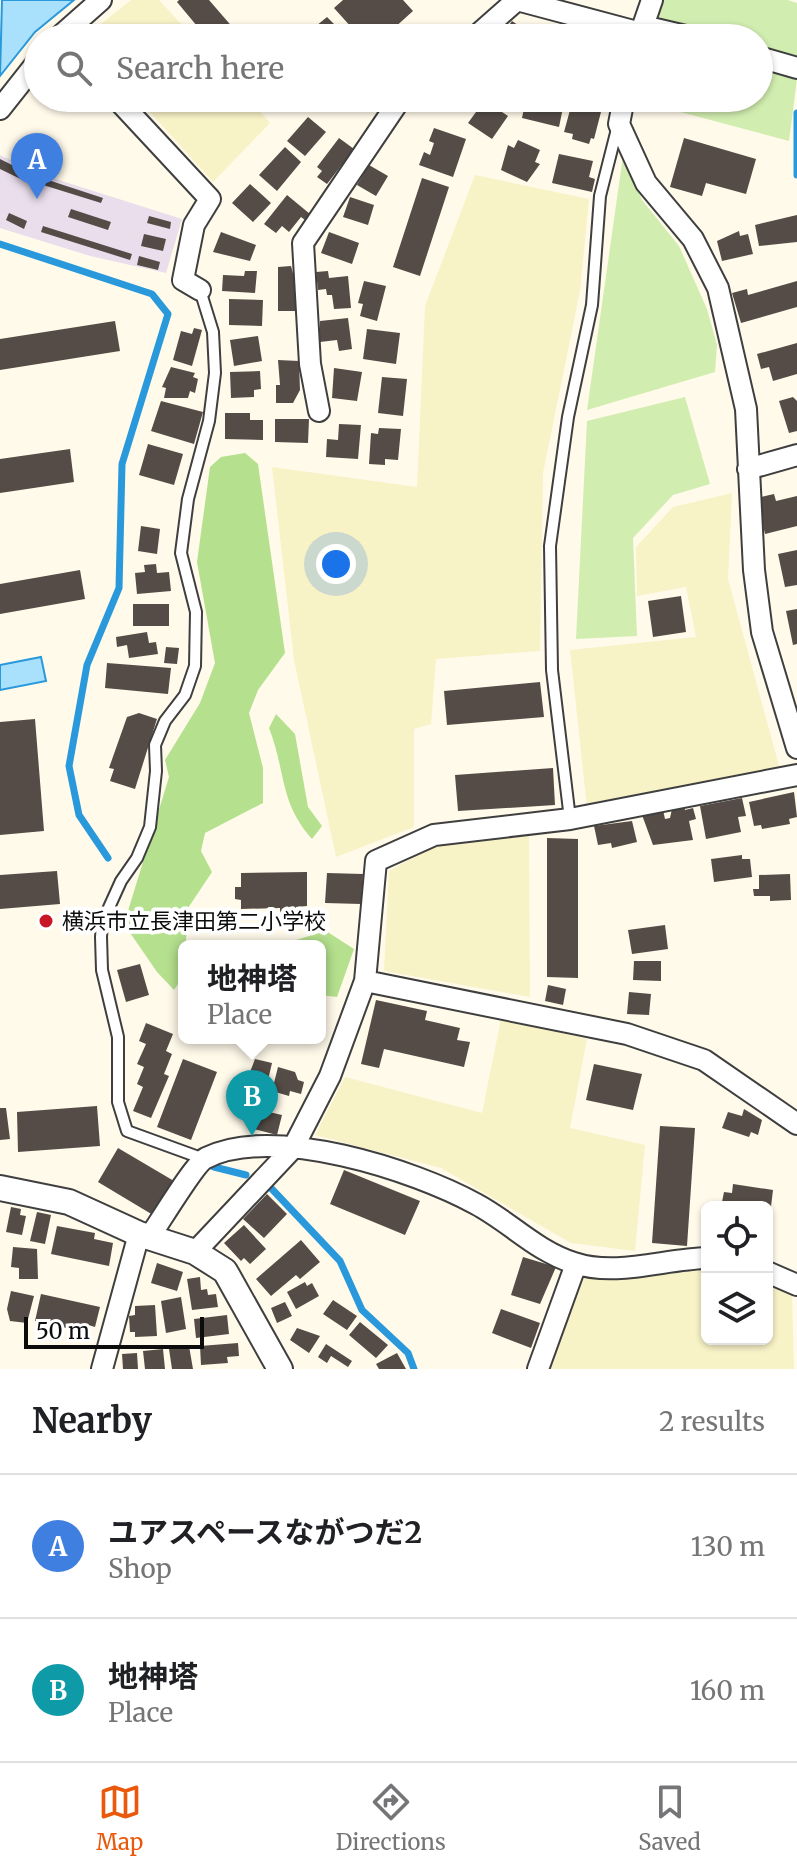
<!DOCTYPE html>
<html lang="en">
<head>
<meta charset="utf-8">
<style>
	:root { --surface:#fff; --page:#f6f6f6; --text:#202124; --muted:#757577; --line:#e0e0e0; --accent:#ea580c }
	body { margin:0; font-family:Merriweather,"Noto Sans JP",serif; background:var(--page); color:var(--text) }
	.controls { position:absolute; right:24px; bottom:24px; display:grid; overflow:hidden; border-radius:12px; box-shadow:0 2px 6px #0004 }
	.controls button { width:72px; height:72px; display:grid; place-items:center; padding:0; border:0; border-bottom:2px solid var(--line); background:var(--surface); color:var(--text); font:40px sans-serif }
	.scale { position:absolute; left:24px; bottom:20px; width:180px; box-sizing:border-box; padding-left:8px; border:4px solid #0c0c0c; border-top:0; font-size:22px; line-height:28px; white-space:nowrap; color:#0c0c0c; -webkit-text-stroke:6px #fff; paint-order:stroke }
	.you { position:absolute; left:336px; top:564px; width:28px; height:28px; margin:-20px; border:6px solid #fff; border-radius:50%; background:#1a73e8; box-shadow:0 0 0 12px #1a73e833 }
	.badge { display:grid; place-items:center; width:52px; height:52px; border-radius:50%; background:var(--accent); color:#fff; font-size:26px; font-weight:700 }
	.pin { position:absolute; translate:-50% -66px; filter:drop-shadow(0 2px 4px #0008) }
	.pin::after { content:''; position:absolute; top:42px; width:28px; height:24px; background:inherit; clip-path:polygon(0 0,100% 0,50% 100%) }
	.popup { position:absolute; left:178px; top:940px; width:148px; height:104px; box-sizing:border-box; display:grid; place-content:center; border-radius:12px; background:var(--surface); filter:drop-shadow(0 2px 6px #0005); font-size:26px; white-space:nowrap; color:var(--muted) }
	.popup b { font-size:30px; color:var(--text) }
	.popup::after { content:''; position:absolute; left:50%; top:100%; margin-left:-16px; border:16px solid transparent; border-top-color:var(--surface) }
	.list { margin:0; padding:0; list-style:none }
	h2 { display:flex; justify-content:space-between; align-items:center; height:104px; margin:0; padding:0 32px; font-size:34px }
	h2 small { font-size:26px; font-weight:400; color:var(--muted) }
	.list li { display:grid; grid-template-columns:52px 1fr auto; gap:24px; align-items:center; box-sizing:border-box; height:144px; padding:0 32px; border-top:2px solid var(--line) }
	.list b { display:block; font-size:30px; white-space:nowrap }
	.list p { margin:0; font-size:26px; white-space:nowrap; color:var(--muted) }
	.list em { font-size:26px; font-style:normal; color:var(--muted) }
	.icon { flex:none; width:44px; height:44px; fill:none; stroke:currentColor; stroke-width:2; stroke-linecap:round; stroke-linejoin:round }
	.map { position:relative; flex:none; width:797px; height:1369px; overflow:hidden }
	.search { position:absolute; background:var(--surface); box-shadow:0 2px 6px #0004; left:24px; right:24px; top:24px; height:88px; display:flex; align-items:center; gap:20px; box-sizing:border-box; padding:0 28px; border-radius:44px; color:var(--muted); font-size:30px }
	.sheet { height:392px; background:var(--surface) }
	nav { display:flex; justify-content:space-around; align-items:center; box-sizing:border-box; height:112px; border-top:2px solid var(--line); background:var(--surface); font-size:22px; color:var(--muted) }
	nav a { display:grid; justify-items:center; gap:4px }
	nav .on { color:var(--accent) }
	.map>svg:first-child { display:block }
	.industrial { fill:#eadeec }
	.farmland { fill:#f8f2c7 }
	.green { fill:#d2edb0 }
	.forest { fill:#b5e08e }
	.water { fill:#a9e0fc; stroke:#2999db; stroke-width:2 }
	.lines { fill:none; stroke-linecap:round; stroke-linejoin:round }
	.stream { stroke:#2999db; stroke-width:7 }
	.building { fill:#554c47 }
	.service-casing { stroke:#3f3f3f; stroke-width:14 }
	.minor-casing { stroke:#3f3f3f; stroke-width:24 }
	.tertiary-casing { stroke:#3f3f3f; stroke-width:28 }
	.service { stroke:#fff; stroke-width:10 }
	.minor { stroke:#fff; stroke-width:20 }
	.tertiary { stroke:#fff; stroke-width:24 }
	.poi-dot { fill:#c91624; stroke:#fff; stroke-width:3 }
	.labels { text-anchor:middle; stroke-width:8; stroke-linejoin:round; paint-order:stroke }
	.poi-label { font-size:22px; fill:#0c0c0c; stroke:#fff; text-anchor:start }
</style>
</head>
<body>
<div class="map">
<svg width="797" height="1369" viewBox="0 0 797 1369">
	<rect width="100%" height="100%" fill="#fffaea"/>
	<path class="industrial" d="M0,155L43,175L182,219L166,273L90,256L0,228Z"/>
	<path class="farmland" d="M131,0H159L194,38H83Z
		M137,98H248L270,123L213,182Z
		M475,175L589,199L580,291L543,473L540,651L436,659L431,724L414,729V827L336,857L294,660L272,467L417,487L425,306Z
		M732,493L728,579L781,773L587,808L570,650L696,637L686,587L637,596L636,547L673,507Z
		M529,836L530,997L384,971L389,871L438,844Z
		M501,1019L587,1039L570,1128L645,1145L635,1251L571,1243L441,1168L315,1135L345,1077L482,1113Z
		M707,1267V1339H767V1283L792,1293L794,1369H549L586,1274H669Z"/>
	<path class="green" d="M657,0H788L797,3V57L759,48V38H718L652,22Z
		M759,69L797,79L789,141L639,101L640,98H759Z
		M623,156L642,200L679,246L707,309L717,345L715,372L587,410Z
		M685,397L710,484L673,495L633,538L637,636L576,639L587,421Z"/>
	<path class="forest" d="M245,453L258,464L285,653L258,690L249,713L263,768V803L205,833L201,851L212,872L188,908L184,975L174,990L157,972L124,924L169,777L165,760L200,703L215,663L197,562L210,467L221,457Z
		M276,714L295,734L308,807L322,826L312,839C279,802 286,771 269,728Z
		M326,931L354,949L337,997L320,995V946H276Z"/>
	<path class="water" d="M2,0H74L35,32L0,76Z
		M41,657L46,681L0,690V665Z"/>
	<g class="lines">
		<path class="stream" d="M797,113V175
			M0,244L152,294L168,314L122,464L119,588L87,665L69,766L79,815L108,858
			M214,1167L246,1175
			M270,1187L340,1261L362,1310L408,1353L414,1369"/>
	</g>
	<path class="building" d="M179,0H209L241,37L246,33L250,38H207L177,2Z
		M343,0H403L413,11L383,38H361L334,8Z
		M327,17L348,38H305V35Z
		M512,21L537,38H500Z
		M480,98H512L502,112L508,116L492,139L468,123L484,101Z
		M526,98H565L559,127L522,118Z
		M573,99L594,104L592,111L601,112L594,139L591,138L589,144L572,139L573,134L564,132Z
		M308,117L326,132L305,156L287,141Z
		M434,128L466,139L453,177L419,165L424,152L430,155L434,143L429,141Z
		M339,138L354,149L327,184L317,177L322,171L317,167Z
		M684,138L756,159L746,194L706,183L702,196L670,187Z
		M518,140L540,150L535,162L540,164L527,182L501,170L508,145L514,148Z
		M285,147L301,162L277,191L259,175Z
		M559,154L593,161L589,177L595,179L592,192L552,183Z
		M0,159L38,178L35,186L0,169Z
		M369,165L388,176L376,196L357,185Z
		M42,178L103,198L101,203L40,184Z
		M422,178L449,187L420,276L393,267Z
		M250,184L271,203L253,222L232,203Z
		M287,195L310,214L305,220L301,217L289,232L282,226L276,233L264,224Z
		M350,197L374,205L368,225L343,217Z
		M71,209L111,222L108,230L68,217Z
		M9,213L27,221L24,229L6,220Z
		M797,215V242L759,246L755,225Z
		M149,216L171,222L170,229L147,223Z
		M43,226L132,254L130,260L41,232Z
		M739,231L740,236L748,234L753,254L722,261L717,241Z
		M221,232L256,245L250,261L213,252Z
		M329,232L359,243L352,264L321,253Z
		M144,234L166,239L163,251L141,246Z
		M139,256L160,262L158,270L137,265Z
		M291,266L297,288L296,311H278V267Z
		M245,271H257L255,293L222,291L223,275L244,276Z
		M328,271L329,278L348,276L351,308L334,309L332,295H327L326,289L318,290L316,272Z
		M364,281L386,286L377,321L360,316L363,304L358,303Z
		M797,281V307L741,323L732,293L747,289L748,295Z
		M229,299L263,300L262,326L229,325Z
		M348,318L352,349L339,351L337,340L320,342V321Z
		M115,321L120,351L0,370V339Z
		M194,328L202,330L192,366L173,360L181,331L192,334Z
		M367,329L400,333L396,364L363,359Z
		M258,336L262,361L234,366L230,340Z
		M797,343V374L773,381L769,367L761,369L757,354Z
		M278,360L299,361L300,390L293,403H276V385H280Z
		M171,367L195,373L193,377L198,379L195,393L190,391L188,398H164L166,388L162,387Z
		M334,368L362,372L357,401L332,398Z
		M260,371L261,389L254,390V397L231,398L230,372Z
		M382,377L407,379L403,416L378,413Z
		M793,397L797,401V431L789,433L779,401Z
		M161,401L203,412L194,444L151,431Z
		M225,413H250V420H263V440L225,439Z
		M275,419H309L308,443L275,442Z
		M339,424L361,425L358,459L326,457L327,439L338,440Z
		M379,428L401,429L398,460L385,459V465L369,464L371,433L378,434Z
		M148,444L183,454L174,485L139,475Z
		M70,449L74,482L0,493V459Z
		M774,494L776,501L797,496V526L765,534L757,498Z
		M141,526L160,529L157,554L138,551Z
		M797,550V585L785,587L778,554Z
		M156,564L157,573L169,572L171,591L137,594L135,573L145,572L144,565Z
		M80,570L85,599L0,614V584Z
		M681,596L686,632L653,637L648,601Z
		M133,604H169V626H133Z
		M797,609V644L793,645L786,611Z
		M147,632L149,643L156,642L158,654L129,658L127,645L117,647L116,637Z
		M166,647L179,648L177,664L164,663Z
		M107,663L171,668L168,694L105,688Z
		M540,682L544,717L447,725L444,691Z
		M139,713L157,719L135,789L110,781L114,769L109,768L127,717Z
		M35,719L44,831L0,835V722Z
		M553,768L555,805L458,811L455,775Z
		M794,792L797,817L789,819L790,824L762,829L761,825L754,826L749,802Z
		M742,798L746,816L738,817L741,832L706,839L700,806Z
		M684,806L685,810L693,808L696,819L689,821L693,840L653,845L642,815L663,810L665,819L670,818L672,809Z
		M632,821L637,842L612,848L611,843L598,845L594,826Z
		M547,838L578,839V978L547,977Z
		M742,855V859H750L752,877L714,882L711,859Z
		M57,871L60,904L0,909V875Z
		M307,872V906L296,907V915H280V908L241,909V900L235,899V887H241V873Z
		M327,873L363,874L361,904L325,903Z
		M790,874L791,900L770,901V896H754L753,889H759V875Z
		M665,925L668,949L632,954L628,930Z
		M634,961H661V981L633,980Z
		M140,964L149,995L126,1002L117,970Z
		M548,985L566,989L563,1005L545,1001Z
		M629,992L651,994L649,1015L627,1014Z
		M376,1000L427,1011L425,1020L460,1028L457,1040L470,1042L464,1067L384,1049L379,1068L361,1064Z
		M146,1023L173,1034L166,1051L172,1054L164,1074L169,1076L151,1118L133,1111L143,1087L137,1084L144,1067L137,1064L146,1044L139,1041Z
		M183,1059L217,1072L191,1140L157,1127Z
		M255,1059L272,1063L265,1093L254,1090L256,1081L247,1080Z
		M594,1064L642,1074L633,1110L586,1100Z
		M278,1067L295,1072L298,1080L304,1082L301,1094L290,1091L289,1096L272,1091Z
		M256,1103L271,1106L269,1112L282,1115L277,1135L250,1128Z
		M97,1106L100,1146L18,1152L17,1112Z
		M0,1108H6L10,1139L0,1140Z
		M744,1109L762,1120L758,1135L751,1132L749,1137L722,1128L728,1112L742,1116Z
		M660,1126L695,1128L687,1246L652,1243Z
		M118,1148L174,1181L153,1215L98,1182Z
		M344,1170L420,1201L405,1235L330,1204Z
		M733,1184L773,1190L769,1223L767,1207H721L724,1192L732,1193Z
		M267,1194L287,1214L264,1238L243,1219Z
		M11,1207L21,1209L20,1215L26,1216L22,1235L6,1232Z
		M37,1212L51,1215L45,1244L30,1241Z
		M244,1225L266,1249L250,1264L244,1258L241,1261L224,1243Z
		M57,1226L95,1233L94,1239L113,1243L109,1266L51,1254Z
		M301,1240L320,1262L300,1279L296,1275L271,1296L256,1279Z
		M13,1247L37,1249L38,1279H19V1268L11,1267Z
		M523,1257L556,1267L540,1304L511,1295Z
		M157,1263L183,1272L177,1291L151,1283Z
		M200,1277L201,1290L207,1289L208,1295L216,1294L218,1307L192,1310L187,1279Z
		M305,1282L307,1286L312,1283L319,1296L296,1309L287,1292Z
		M11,1291L34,1296L27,1323L10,1321L7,1309Z
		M41,1294L100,1307L95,1327L85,1324L84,1332L35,1321Z
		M181,1297L186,1329L166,1333L161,1301Z
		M333,1300L357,1316L347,1330L323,1314Z
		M285,1302L292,1316L277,1323L271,1308Z
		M155,1305L157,1336L135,1337V1332H130L129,1316L135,1315V1306Z
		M501,1309L540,1323L531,1348L492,1333Z
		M227,1315L229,1334L196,1338L194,1319Z
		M360,1322L388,1345L376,1358L349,1335Z
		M297,1328L320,1336L309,1353L290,1340Z
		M238,1343L239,1356L227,1357L228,1363L201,1365L200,1346Z
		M326,1344L352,1361L348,1367L331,1356L327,1363L318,1357Z
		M189,1346L193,1369H172L169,1349Z
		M163,1349L165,1369H145L143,1351Z
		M137,1353L138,1369H123L122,1354Z
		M397,1353L406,1369H379L376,1364Z"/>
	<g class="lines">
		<g class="service-casing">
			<path id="service" d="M200,290L213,332L215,373L209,421L188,499L181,553L196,612L195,666L185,695L165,721L155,745L156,771L150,827L137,858L121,881L102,923L101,937L102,970L118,1037V1102L127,1131L204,1159
				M570,819L552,670L550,546L568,417L592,305L600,196L617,129"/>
		</g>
		<g class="minor-casing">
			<path id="minor" d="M643,26L694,38
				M637,32L643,26L652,0
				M58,38L101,0
				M474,38L517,0L637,32
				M759,57L797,68
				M116,98L210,199L194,225L183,280L200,290
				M624,98L619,124L646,183L693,239L718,288L746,409L754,570L762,632L797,748
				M0,109L38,61
				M319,411L310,364L303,243L401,98
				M748,469L797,455
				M365,981L376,861L434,835L570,819L797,775
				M150,1236C160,1222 195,1163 206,1158C273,1124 414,1170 476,1204C510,1222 536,1251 574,1263C616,1277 664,1259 707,1258
				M195,1252L293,1148L330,1076L365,981L627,1034L704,1060L797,1124
				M767,1272L797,1285
				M102,1369L139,1234
				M538,1369L576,1264"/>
		</g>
		<g class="tertiary-casing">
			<path id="tertiary" d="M0,1188L69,1202L139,1234L195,1252L225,1271L280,1369"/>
		</g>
		<use href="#service" class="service"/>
		<use href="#minor" class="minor"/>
		<use href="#tertiary" class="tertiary"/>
	</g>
	<circle class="poi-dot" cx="46" cy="921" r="8"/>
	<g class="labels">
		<g class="poi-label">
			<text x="62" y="929">横浜市立長津田第二小学校</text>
		</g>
	</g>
</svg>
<div class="controls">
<button><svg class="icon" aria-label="locate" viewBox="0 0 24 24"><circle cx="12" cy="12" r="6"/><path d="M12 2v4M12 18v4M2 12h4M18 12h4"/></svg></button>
<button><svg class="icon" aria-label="layers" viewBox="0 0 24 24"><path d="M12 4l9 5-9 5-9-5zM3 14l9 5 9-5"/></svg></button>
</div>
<div class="scale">50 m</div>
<div class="you"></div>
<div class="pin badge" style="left:37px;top:199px;background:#3f7fe0">A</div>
<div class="pin badge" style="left:252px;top:1136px;background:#0f9aa8">B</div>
<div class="popup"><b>地神塔</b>Place</div>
<div class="search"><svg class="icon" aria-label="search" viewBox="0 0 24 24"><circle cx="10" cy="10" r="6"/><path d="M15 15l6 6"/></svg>Search here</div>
</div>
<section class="sheet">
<h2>Nearby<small>2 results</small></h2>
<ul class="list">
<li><span class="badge" style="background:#3f7fe0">A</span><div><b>ユアスペースながつだ2</b><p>Shop</p></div><em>130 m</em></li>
<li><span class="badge" style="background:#0f9aa8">B</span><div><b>地神塔</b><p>Place</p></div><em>160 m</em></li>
</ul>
</section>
<nav>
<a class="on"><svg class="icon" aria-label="map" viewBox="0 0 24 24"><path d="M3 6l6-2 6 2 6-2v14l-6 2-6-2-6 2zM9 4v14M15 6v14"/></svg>Map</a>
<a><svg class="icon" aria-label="directions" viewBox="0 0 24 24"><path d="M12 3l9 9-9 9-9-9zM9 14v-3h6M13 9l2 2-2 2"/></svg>Directions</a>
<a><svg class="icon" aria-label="saved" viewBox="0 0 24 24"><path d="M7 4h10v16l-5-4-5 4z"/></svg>Saved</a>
</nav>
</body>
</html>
